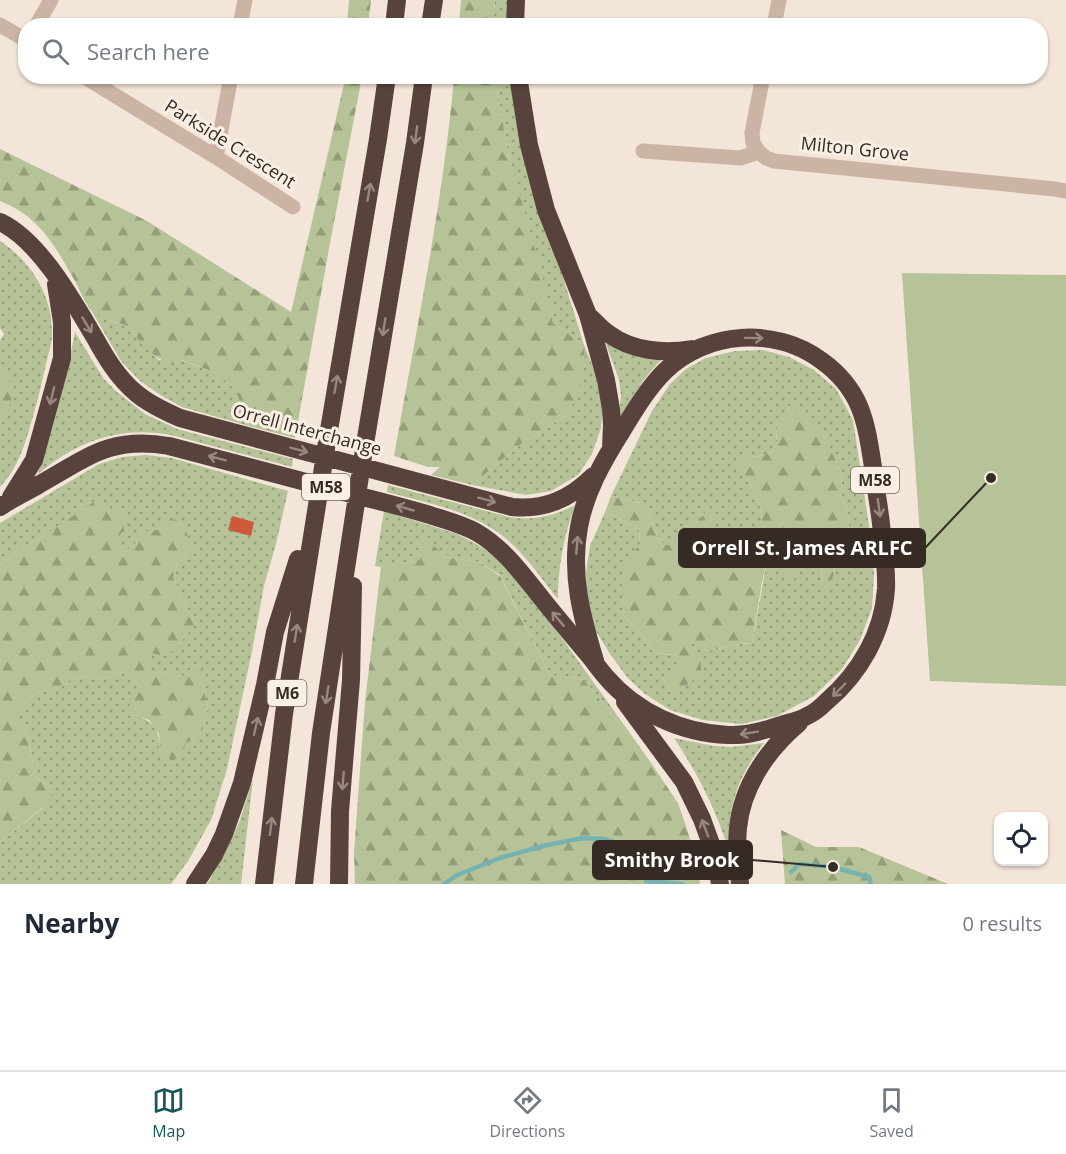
<!DOCTYPE html>
<html lang="en">
<head>
<meta charset="utf-8">
<style>
	:root { --surface:#fff; --page:#f6f6f7; --text:#1f2937; --muted:#747a83; --line:#e0e1e3; --accent:#18585a }
	body { margin:0; font-family:"Open Sans",sans-serif; background:var(--page); color:var(--text) }
	.controls { position:absolute; right:18px; bottom:18px; display:grid; overflow:hidden; border-radius:12px; box-shadow:0 2px 4px #0004 }
	.controls button { width:54px; height:54px; display:grid; place-items:center; padding:0; border:0; border-bottom:2px solid var(--line); background:var(--surface); color:var(--text); font:30px sans-serif }
	.list { margin:0; padding:0; list-style:none }
	h2 { display:flex; justify-content:space-between; align-items:center; height:78px; margin:0; padding:0 24px; font-size:26px }
	h2 small { font-size:20px; font-weight:400; color:var(--muted) }
	.icon { flex:none; width:33px; height:33px; fill:none; stroke:currentColor; stroke-width:2; stroke-linecap:round; stroke-linejoin:round }
	.map { position:relative; flex:none; width:1066px; height:884px; overflow:hidden }
	.search { position:absolute; background:var(--surface); box-shadow:0 2px 4px #0004; left:18px; right:18px; top:18px; height:66px; display:flex; align-items:center; gap:15px; box-sizing:border-box; padding:0 21px; border-radius:24px; color:var(--muted); font-size:22px }
	.sheet { height:186px; background:var(--surface) }
	nav { display:flex; justify-content:space-around; align-items:center; box-sizing:border-box; height:84px; border-top:2px solid var(--line); background:var(--surface); font-size:16px; color:var(--muted) }
	nav a { display:grid; justify-items:center; gap:3px }
	nav .on { color:var(--accent) }
	.map>svg:first-child { display:block }
	.grass { fill:url(#grass-dots); fill-rule:evenodd }
	.forest { fill:url(#forest-firs) }
	.park { fill:#b6c297 }
	.lines { fill:none; stroke-linecap:round; stroke-linejoin:round }
	.stream { stroke:#75b2b1; stroke-width:4.5 }
	.building { fill:#ce583a }
	.street { stroke:#cbb4a3; stroke-width:15 }
	.highway { stroke:#57433c; stroke-width:18 }
	.oneway { stroke:#98887f }
	.labels { text-anchor:middle; stroke-width:6; stroke-linejoin:round; paint-order:stroke }
	.shield { fill:#faefe4; stroke:#71655e; stroke-width:1.5 }
	.shield-label { font-size:16px; font-weight:bold; fill:#362a25 }
	.street-label { font-size:18px; fill:#362a25; stroke:#faefe4 }
	.leader { fill:none; stroke:#362a25; stroke-width:2 }
	.callout-dot { fill:#362a25; stroke:#faefe4; stroke-width:2 }
	.callout { fill:#362a25; stroke:#362a25; stroke-width:2 }
	.callout-label { font-size:20px; text-anchor:middle; font-weight:bold; fill:#fff }
</style>
</head>
<body>
<div class="map">
<svg width="1066" height="884" viewBox="0 0 1066 884">
	<defs>
		<pattern id="grass-dots" width="8" height="8" patternUnits="userSpaceOnUse" patternTransform="scale(1.5)"><rect width="8" height="8" fill="#b6c297"/><path d="M2 2h.1M6 6h.1" fill="none" stroke="#959e7b" stroke-width="1.8" stroke-linecap="round"/></pattern>
		<pattern id="forest-firs" width="22" height="20" patternUnits="userSpaceOnUse" patternTransform="scale(1.5)"><rect width="22" height="20" fill="#b6c297"/><path d="M5 1l3.5 6h-7zM16 11l3.5 6h-7z" fill="#959e7b"/></pattern>
	</defs>
	<rect width="100%" height="100%" fill="#f3e5d8"/>
	<path class="grass" d="M495,0H509L508,25L493,26Z
		M495,77H511L561,271L584,345L599,381L603,402L601,428L592,454L578,475L551,491L526,495L472,485L521,444L565,416L584,345L553,323L507,147Z
		M0,241C32,262 54,298 52,337C51,346 48,355 46,364C42,380 39,397 34,413C26,440 20,466 0,487V425L9,406L0,366V341L4,334L0,328Z
		M91,310L112,321L129,327L141,342L159,360H181L216,373L235,389L249,426L182,407L162,396L140,381L121,361Z
		M75,332L94,363L104,379L117,392L145,414L177,429L293,459L292,467C267,460 241,454 216,447C196,442 177,435 157,433C112,428 72,445 38,474C54,427 66,380 75,332Z
		M605,341L662,359C641,380 633,396 619,422L621,396L619,380Z
		M763,350L789,357L814,370L836,389L853,420L869,526L874,574L872,608L860,640L842,669L814,696L777,716L741,724L703,720L670,710L645,694L627,677L610,654L594,628L587,602L586,572L590,546L605,512L639,529L640,545L622,565V597L624,616L647,641L656,653L674,655L680,664L663,678L673,694L688,683L689,641L708,651L739,644L752,643L767,561L723,553L715,565L686,566L709,509L697,521L683,527L680,541L668,545L660,542L654,530L649,508L641,503L611,496L652,411L670,384L686,369L706,358L735,351ZM789,406L824,434L842,475L841,494L850,520L844,547L836,559L834,574L822,587L821,558L811,544L794,558L795,566L782,564L781,555L762,522L760,506L747,479L742,454L756,457L773,452L777,441L776,430L787,418Z
		M146,455L172,458L288,491L276,544L264,586L252,651L227,769L211,820L188,861L171,884H0V842L43,808L51,787L36,778L27,733L16,715L28,699L41,691H55L70,680L84,676L103,679L123,672L139,685L136,715C157,724 159,730 160,752L186,743L202,732L208,707L203,685L202,667L196,664L183,676L151,672L142,650L196,624L188,611L173,577L177,565L191,549L163,523L157,530L143,532L134,545L125,552L116,541L44,535L20,549L0,565V523L99,464L122,457Z
		M388,485L509,517C533,521 554,516 575,505C564,536 558,566 558,599C543,581 530,561 513,545C479,512 432,504 387,492Z
		M384,511L457,534L478,545L499,559L526,588L647,757L584,680L550,675L500,575L479,562L452,558L420,539L421,560L381,567L375,566Z
		M674,738L714,746L731,747L764,743C737,777 727,808 729,851C716,810 698,774 674,738Z
		M253,779L241,884H207L220,862L239,823Z
		M695,853L700,884H636V862Z"/>
	<path class="forest" d="M349,0H371L368,25H347Z
		M461,0H495L493,25H459Z
		M344,77H362L330,243L295,438L249,426L235,389L216,373L182,360L175,366C159,360 153,355 141,343C136,337 133,329 126,326C116,321 96,317 89,308C84,300 80,291 76,283C56,248 41,217 0,201V149L147,221L291,312L344,84Z
		M454,77H495L507,147L542,275L553,323L584,345L585,362L579,395L565,416L521,444L472,485L431,475L440,467H428L394,456C416,331 443,203 454,77Z
		M0,366C2,372 5,374 8,378C18,395 7,410 0,425Z
		M789,405L824,434L842,475L841,494L850,520L844,547L836,559L834,574L826,591L822,588L821,558L811,545L794,558L796,580L783,575L781,555L762,522L760,506L747,479L737,469L742,453L756,457L773,452L777,441L776,430L787,418Z
		M611,496L641,503L649,508L654,530L660,542L668,545L680,541L683,527L697,521L709,509L716,510L714,522L700,552L687,566L715,565C717,562 719,556 722,553C735,542 755,554 767,561L762,582L752,643L739,644L708,651L690,642L701,662V675L672,695L663,678L679,664L674,655L656,653L647,641L624,616L622,597V565L640,544L639,529L605,512Z
		M95,501L106,510L120,511L127,524L116,541L125,552L134,545L143,532L157,530L163,523L174,519L184,523L191,549L177,565L173,577L188,611L196,624L177,647L164,656L143,651L152,672L183,676L196,664L203,667V685L208,707L202,732L186,743L174,761L160,752L159,734L149,720L136,715L129,706L139,685L123,672L103,679L84,676L70,680L55,691H41L28,699L17,715L27,733L36,778L51,787L52,800L0,842V565L20,549L44,535Z
		M420,538L452,558L479,562L500,576L550,675L584,680L647,757L678,803L695,853L636,862V884H355L354,853L365,702L381,567L420,560Z
		M781,830L816,847H859L948,884H785Z"/>
	<path class="park" d="M902,273L1066,275V686L930,681Z"/>
	<g class="lines">
		<path class="stream" d="M791,872L799,864L833,867L869,877L871,884
			M444,884L457,875L500,858L547,845L583,838L605,839L636,850L646,881L682,884"/>
	</g>
	<path class="building" d="M232,516L254,522L251,536L228,530Z"/>
	<g class="lines">
		<path class="street" d="M0,25L26,40
			M36,26L51,0
			M240,26L245,0
			M774,26L779,0
			M83,76L216,157L293,207
			M643,151L740,158L759,152L766,158L774,161L1055,189L1066,191
			M759,152L753,143L752,133L763,76
			M216,157L231,76"/>
		<path class="highway" d="M394,26L397,0
			M430,26L434,0
			M515,26L516,0
			M518,76L529,145L546,210L588,315L606,380L611,409L612,425L611,448
			M0,222C40,241 73,301 95,338C106,358 118,378 136,393C149,404 164,411 180,418L512,507C545,510 570,499 593,476
			M588,315C595,321 601,329 609,334C632,351 664,354 692,349
			M11,497L34,460L62,358V322L56,284
			M0,507C13,498 27,492 40,484C88,457 111,436 169,446C232,463 296,479 359,496C383,502 406,508 430,515C445,520 461,524 476,532C502,547 520,571 539,595C554,614 570,633 586,652C593,660 599,669 606,677C637,713 682,733 728,735C747,736 766,730 784,724C791,722 800,720 807,716C814,713 821,707 826,702C860,673 883,633 886,589C887,567 883,545 881,524C879,505 875,486 873,467C866,422 862,390 822,361C775,326 706,331 665,371C647,389 635,410 622,431C603,461 585,493 579,527C570,575 582,618 596,664
			M625,702L684,782L702,819L715,855L720,884
			M195,884L214,855L224,834L242,783L265,685L275,632L298,559
			M264,884L284,714L327,442L378,139L387,76
			M304,884L321,733L364,450L415,143L424,76
			M339,884L340,811L351,680L353,586
			M740,884C738,866 736,847 738,828C742,786 768,749 799,723"/>
	</g>
	<defs><path id="oneway-shaft" d="M-6 0H5M1.5-3L5.5 0L1.5 3" fill="none" stroke-width="1.6" stroke-linecap="round" stroke-linejoin="round" transform="scale(1.5)"/></defs>
	<g class="oneway">
		<use href="#oneway-shaft" transform="translate(416 135) rotate(98)"/>
		<use href="#oneway-shaft" transform="translate(369 192) rotate(-80)"/>
		<use href="#oneway-shaft" transform="translate(87 325) rotate(59)"/>
		<use href="#oneway-shaft" transform="translate(384 327) rotate(99)"/>
		<use href="#oneway-shaft" transform="translate(754 338) rotate(1)"/>
		<use href="#oneway-shaft" transform="translate(336 384) rotate(-80)"/>
		<use href="#oneway-shaft" transform="translate(52 396) rotate(104)"/>
		<use href="#oneway-shaft" transform="translate(299 450) rotate(15)"/>
		<use href="#oneway-shaft" transform="translate(217 458) rotate(-165)"/>
		<use href="#oneway-shaft" transform="translate(487 500) rotate(15)"/>
		<use href="#oneway-shaft" transform="translate(405 508) rotate(-164)"/>
		<use href="#oneway-shaft" transform="translate(879 508) rotate(82)"/>
		<use href="#oneway-shaft" transform="translate(577 545) rotate(-85)"/>
		<use href="#oneway-shaft" transform="translate(558 619) rotate(-130)"/>
		<use href="#oneway-shaft" transform="translate(296 633) rotate(-81)"/>
		<use href="#oneway-shaft" transform="translate(839 690) rotate(134)"/>
		<use href="#oneway-shaft" transform="translate(327 695) rotate(99)"/>
		<use href="#oneway-shaft" transform="translate(256 726) rotate(-77)"/>
		<use href="#oneway-shaft" transform="translate(749 733) rotate(171)"/>
		<use href="#oneway-shaft" transform="translate(343 781) rotate(95)"/>
		<use href="#oneway-shaft" transform="translate(271 826) rotate(-83)"/>
		<use href="#oneway-shaft" transform="translate(705 828) rotate(-111)"/>
	</g>
	<g class="labels">
		<g class="shield">
			<rect x="851" y="467" width="48" height="26" rx="4.5"/>
			<rect x="302" y="474" width="48" height="26" rx="4.5"/>
			<rect x="267.5" y="680" width="39" height="26" rx="4.5"/>
		</g>
		<g class="shield-label">
			<text x="875" y="486">M58</text>
			<text x="326" y="493">M58</text>
			<text x="287" y="699">M6</text>
		</g>
		<g class="street-label">
			<text transform="translate(230 144) rotate(32)" y="6">Parkside Crescent</text>
			<text transform="translate(855 149) rotate(6)" y="6">Milton Grove</text>
			<text transform="translate(307 430) rotate(15)" y="6">Orrell Interchange</text>
		</g>
	</g>
	<path class="leader" d="M991 478L925 548M833 867L752 860"/>
	<g class="callout-dot">
		<circle cx="991" cy="478" r="6"/>
		<circle cx="833" cy="867" r="6"/>
	</g>
	<g class="callout">
		<rect x="679" y="529" width="246" height="38" rx="6"/>
		<rect x="593" y="841" width="159" height="38" rx="6"/>
	</g>
	<g class="callout-label">
		<text x="802" y="555">Orrell St. James ARLFC</text>
		<text x="672" y="867">Smithy Brook</text>
	</g>
</svg>
<div class="controls">
<button><svg class="icon" aria-label="locate" viewBox="0 0 24 24"><circle cx="12" cy="12" r="6"/><path d="M12 2v4M12 18v4M2 12h4M18 12h4"/></svg></button>
</div>
<div class="search"><svg class="icon" aria-label="search" viewBox="0 0 24 24"><circle cx="10" cy="10" r="6"/><path d="M15 15l6 6"/></svg>Search here</div>
</div>
<section class="sheet">
<h2>Nearby<small>0 results</small></h2>
<ul class="list">
</ul>
</section>
<nav>
<a class="on"><svg class="icon" aria-label="map" viewBox="0 0 24 24"><path d="M3 6l6-2 6 2 6-2v14l-6 2-6-2-6 2zM9 4v14M15 6v14"/></svg>Map</a>
<a><svg class="icon" aria-label="directions" viewBox="0 0 24 24"><path d="M12 3l9 9-9 9-9-9zM9 14v-3h6M13 9l2 2-2 2"/></svg>Directions</a>
<a><svg class="icon" aria-label="saved" viewBox="0 0 24 24"><path d="M7 4h10v16l-5-4-5 4z"/></svg>Saved</a>
</nav>
</body>
</html>
